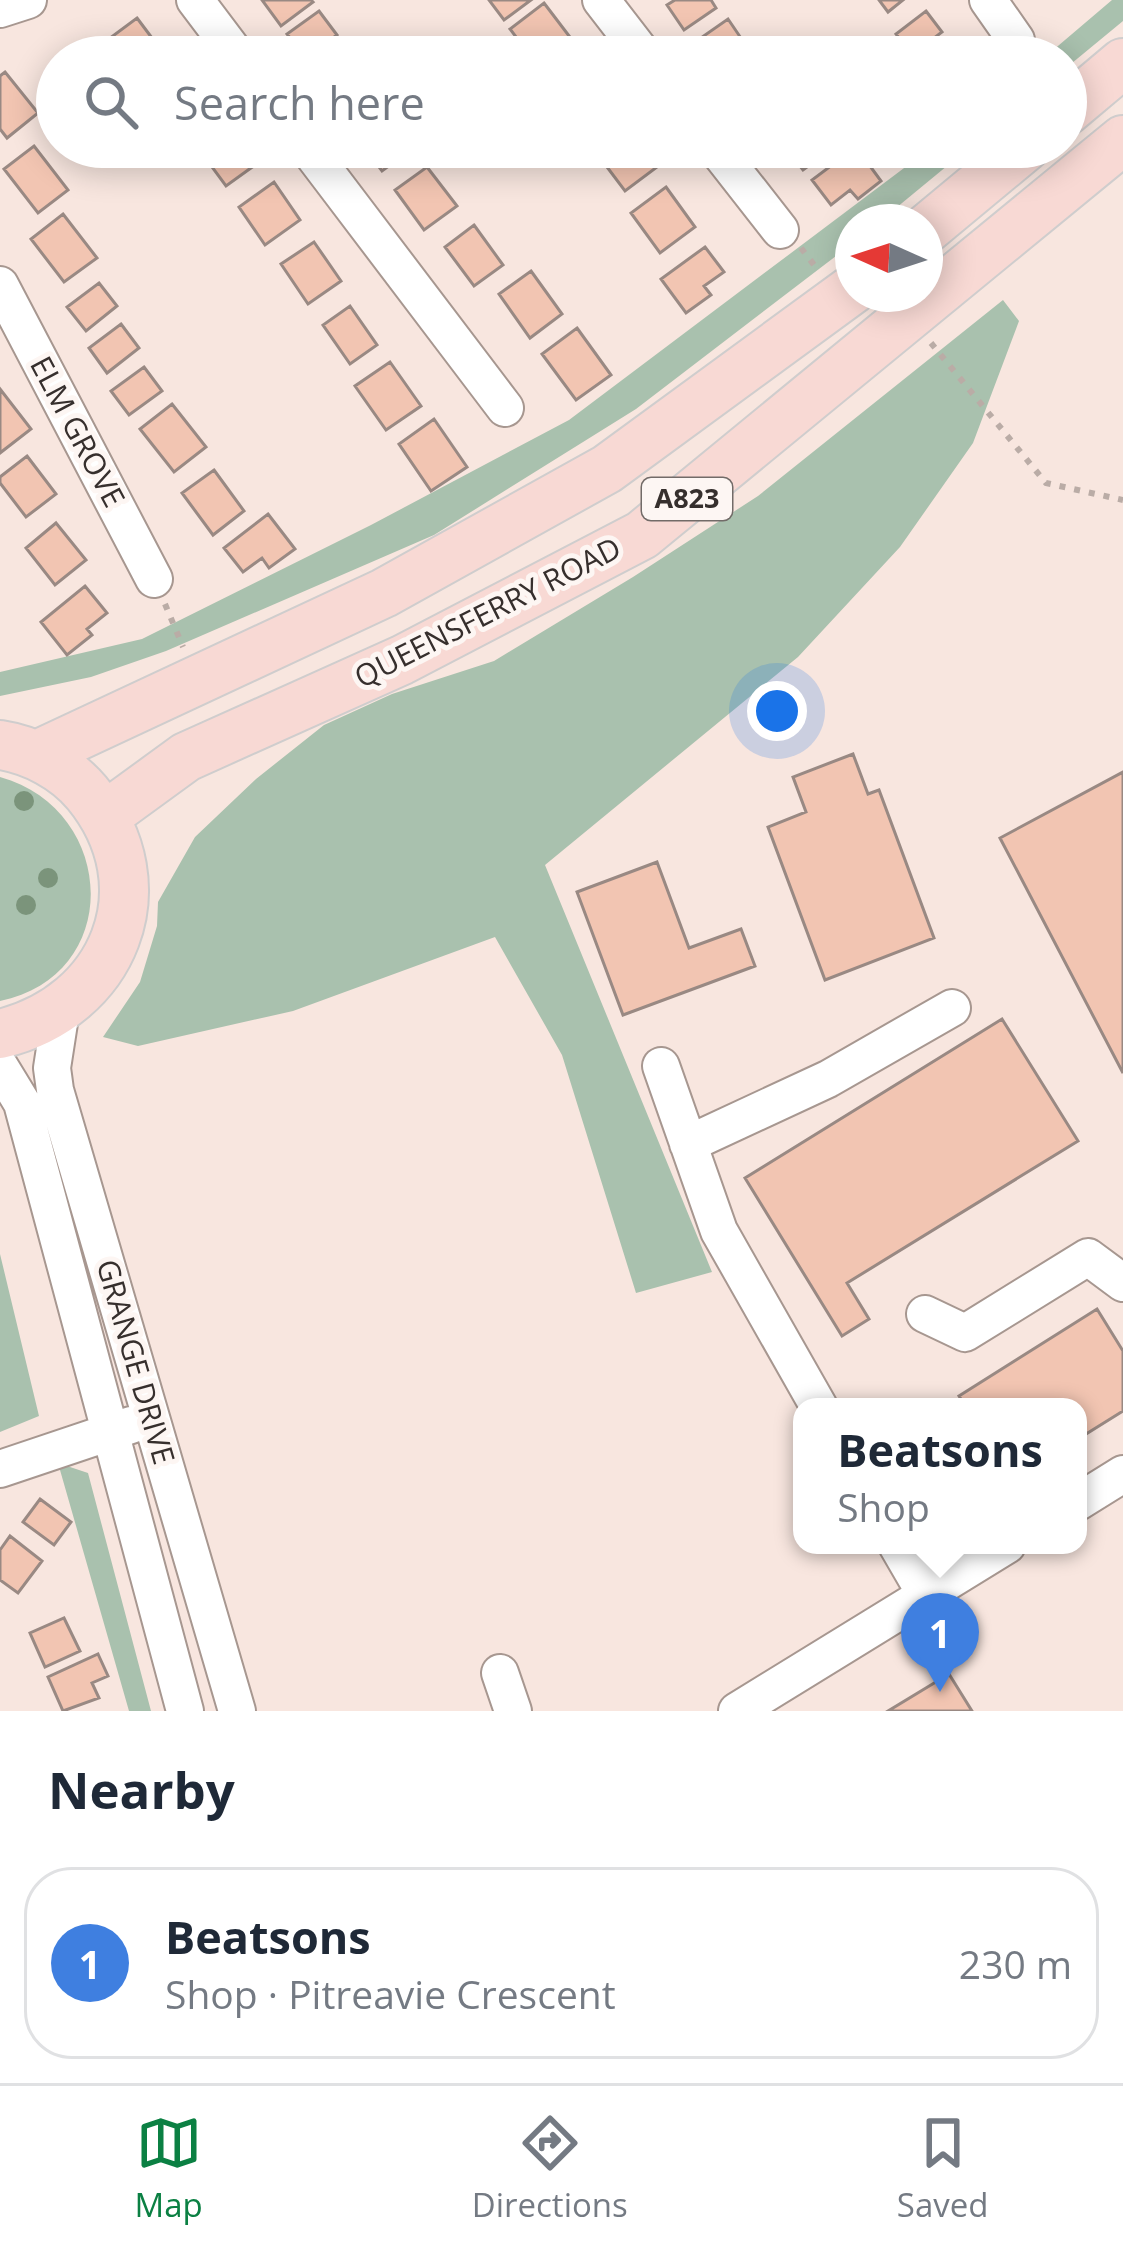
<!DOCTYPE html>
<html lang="en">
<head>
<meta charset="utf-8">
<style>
	:root { --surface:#fff; --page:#f6f6f7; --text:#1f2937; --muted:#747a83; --line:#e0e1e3; --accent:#0b8043 }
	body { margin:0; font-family:"Open Sans",sans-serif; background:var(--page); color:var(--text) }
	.compass { position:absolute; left:835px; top:204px; width:108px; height:108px; border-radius:50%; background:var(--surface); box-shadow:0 6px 30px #0003; rotate:273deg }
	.you { position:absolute; left:777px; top:711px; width:42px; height:42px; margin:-30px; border:9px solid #fff; border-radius:50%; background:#1a73e8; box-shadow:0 0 0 18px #1a73e833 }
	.badge { display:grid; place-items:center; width:78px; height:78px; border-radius:50%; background:var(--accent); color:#fff; font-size:39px; font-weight:700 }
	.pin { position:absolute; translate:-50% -99px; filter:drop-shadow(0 3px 6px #0008) }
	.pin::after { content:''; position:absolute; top:63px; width:42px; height:36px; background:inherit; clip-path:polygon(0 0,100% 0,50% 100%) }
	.popup { position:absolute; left:793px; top:1398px; width:294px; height:156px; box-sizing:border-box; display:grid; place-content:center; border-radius:24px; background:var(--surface); filter:drop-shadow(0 3px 9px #0005); font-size:39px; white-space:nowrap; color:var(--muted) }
	.popup b { font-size:45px; color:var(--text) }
	.popup::after { content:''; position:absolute; left:50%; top:100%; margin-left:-24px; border:24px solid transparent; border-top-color:var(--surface) }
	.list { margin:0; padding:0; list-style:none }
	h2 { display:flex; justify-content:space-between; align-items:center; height:156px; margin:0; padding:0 48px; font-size:51px }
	h2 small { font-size:39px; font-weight:400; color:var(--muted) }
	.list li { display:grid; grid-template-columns:78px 1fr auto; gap:36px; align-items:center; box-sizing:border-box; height:192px; margin:0 24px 24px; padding:0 24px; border:3px solid var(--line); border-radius:48px }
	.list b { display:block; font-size:45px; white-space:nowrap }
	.list p { margin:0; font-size:39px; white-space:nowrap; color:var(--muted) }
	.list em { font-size:39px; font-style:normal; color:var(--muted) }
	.icon { flex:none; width:66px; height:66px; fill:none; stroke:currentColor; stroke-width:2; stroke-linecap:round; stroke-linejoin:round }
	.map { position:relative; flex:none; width:1123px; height:1711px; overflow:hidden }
	.search { position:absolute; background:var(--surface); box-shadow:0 6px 30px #0003; left:36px; right:36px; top:36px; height:132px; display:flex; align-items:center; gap:30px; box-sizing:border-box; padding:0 42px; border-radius:66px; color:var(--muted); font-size:45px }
	.sheet { height:372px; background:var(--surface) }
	nav { display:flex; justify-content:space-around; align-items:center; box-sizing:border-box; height:168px; border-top:3px solid var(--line); background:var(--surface); font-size:33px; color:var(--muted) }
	nav a { display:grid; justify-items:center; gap:6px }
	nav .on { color:var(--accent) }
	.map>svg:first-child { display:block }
	.green { fill:#a9c1ae }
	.building { fill:#f2c5b2; stroke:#998983; stroke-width:3 }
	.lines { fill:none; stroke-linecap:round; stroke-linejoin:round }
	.minor-casing { stroke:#a79790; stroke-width:40 }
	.major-casing { stroke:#cfcdcd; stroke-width:52 }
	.path { stroke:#baaca6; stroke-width:6; stroke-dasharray:6 9; stroke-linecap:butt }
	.minor { stroke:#fff; stroke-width:36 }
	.major { stroke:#f8d9d4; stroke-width:48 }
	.tree { fill:#7b947b }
	.labels { text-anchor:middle; stroke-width:10; stroke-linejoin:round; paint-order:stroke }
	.shield { fill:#fdf6f3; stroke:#726b68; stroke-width:3 }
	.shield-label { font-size:27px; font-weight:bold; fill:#362f2d }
	.street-label { font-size:30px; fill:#362f2d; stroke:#fdf6f3 }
</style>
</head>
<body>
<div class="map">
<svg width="1123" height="1711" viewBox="0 0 1123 1711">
	<rect width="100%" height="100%" fill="#f8e6df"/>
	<path class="green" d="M1112,0H1123V21L1066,68V57H1045Z
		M932,147H970L879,222H853V243L636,409L434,535L166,651L91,677L0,696V672L142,639L371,525L569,420Z
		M1003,300L1019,321L973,443L900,547L798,657L545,865L712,1272L636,1293L562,1055L495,937L293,1011L138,1046L103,1037L140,982L157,926L158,902L195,837L256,779L324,725L392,694L494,661L633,577L758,496Z
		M0,777C118,810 124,976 0,1001Z
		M0,1254L39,1416L0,1432Z
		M58,1463L88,1473L151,1711H129Z"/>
	<path class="building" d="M262,0H311L313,2L281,26Z
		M489,0H531L504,20Z
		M675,0H711L716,8L684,30L667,5Z
		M879,0H903L888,12Z
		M544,3L579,49L568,57H531L510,29Z
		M319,11L337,35L305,57L287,34Z
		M926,11L942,32L912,55L896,34Z
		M137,18L155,42L134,57H118L106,41Z
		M728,19L745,44L726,57H706L695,42Z
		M334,45L341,56L345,52L349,57H318Z
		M5,72L38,113L7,138L0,129V76Z
		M34,146L68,190L38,213L4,169Z
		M241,147L255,165L226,186L198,148Z
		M364,147H411L412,149L382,171Z
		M634,147H642L657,167L625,191L607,167Z
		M785,147H833V148L803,170Z
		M856,147L881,181L858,199L850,190L831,205L812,180Z
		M427,167L457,206L424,230L395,190Z
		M274,182L300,220L265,245L239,207Z
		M666,187L695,227L660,253L631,213Z
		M63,214L97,258L64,282L31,239Z
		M474,225L503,265L474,286L445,247Z
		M314,242L341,281L308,304L281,264Z
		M705,247L724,272L704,286L711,295L686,313L661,279Z
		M531,271L562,314L530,338L499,294Z
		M99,283L117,306L86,331L67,307Z
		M350,306L377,345L350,364L323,325Z
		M121,324L139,348L107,373L89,348Z
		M577,328L611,375L576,400L542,354Z
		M390,362L421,406L386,430L355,386Z
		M144,367L162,391L129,415L111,391Z
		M0,389L31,429L0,453Z
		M172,404L206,447L174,472L140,429Z
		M434,419L467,467L431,491L399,444Z
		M27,456L56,494L26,517L0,483V477Z
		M214,470L244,511L213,535L182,493Z
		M268,514L295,549L269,568L262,558L243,572L224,548Z
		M56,523L86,560L55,585L26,548Z
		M85,586L107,613L87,629L92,635L67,655L41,622Z
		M853,754L868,794L879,790L934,938L825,980L768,827L806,812L793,777Z
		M1123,772V1073L1000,838Z
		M657,862L689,948L741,929L755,966L623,1015L577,892Z
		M1002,1019L1078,1141L847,1283L869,1319L842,1336L745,1178Z
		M1097,1309L1123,1351V1411L1078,1439V1407H966L959,1396Z
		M40,1499L71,1522L54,1545L23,1522Z
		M10,1536L42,1561L18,1593L0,1580V1550Z
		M64,1618L80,1651L45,1667L30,1633Z
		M98,1654L108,1676L92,1683L99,1698L63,1711L48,1677Z
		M949,1674L972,1711H888Z"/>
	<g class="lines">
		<g class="minor-casing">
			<path id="minor" d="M195,0L238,57
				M601,0L645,57
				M988,0L1016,40
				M0,9L28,0
				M307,147L505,408
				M715,147L780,230
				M0,285L154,579
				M61,1010L52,1068L55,1090L237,1711
				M661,1066L719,1231L819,1407
				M0,1067L22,1103L185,1711
				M688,1144L828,1079L952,1008
				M925,1314L965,1333L1088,1257L1123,1283
				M0,1469L131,1425
				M1078,1502L1123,1474
				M897,1545L926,1595
				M500,1673L513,1711
				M737,1711L1007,1545"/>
		</g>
		<g class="major-casing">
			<path id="major" d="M1066,111L1123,63
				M925,230L1025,147
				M0,745C33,750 66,768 87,793C164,887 114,1007 0,1034
				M37,755L384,593L607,469L853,289
				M105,816L186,757L402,660L642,535L1123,140"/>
		</g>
		<path class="path" d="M801,248L818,270
			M931,343L1046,483L1123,500
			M165,604L183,647"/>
		<use href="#minor" class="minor"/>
		<use href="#major" class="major"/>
	</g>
	<g class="tree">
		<circle cx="24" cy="801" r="10"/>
		<circle cx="48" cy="878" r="10"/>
		<circle cx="26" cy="905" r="10"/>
	</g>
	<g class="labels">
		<rect class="shield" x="642" y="478" width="90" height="42" rx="9"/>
		<g class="shield-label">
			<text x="687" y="508">A823</text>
		</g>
		<g class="street-label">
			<text transform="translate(77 432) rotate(62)" y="10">ELM GROVE</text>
			<text transform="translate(488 613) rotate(-27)" y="10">QUEENSFERRY ROAD</text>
			<text transform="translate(135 1362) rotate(74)" y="10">GRANGE DRIVE</text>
		</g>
	</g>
</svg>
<svg class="compass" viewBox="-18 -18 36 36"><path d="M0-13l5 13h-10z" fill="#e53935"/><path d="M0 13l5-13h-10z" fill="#747a83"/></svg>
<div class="you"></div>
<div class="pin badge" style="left:940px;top:1692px;background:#3f7fe0">1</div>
<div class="popup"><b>Beatsons</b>Shop</div>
<div class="search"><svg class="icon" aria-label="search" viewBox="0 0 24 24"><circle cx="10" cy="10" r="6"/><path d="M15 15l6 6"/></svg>Search here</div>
</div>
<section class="sheet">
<h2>Nearby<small></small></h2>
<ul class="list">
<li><span class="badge" style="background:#3f7fe0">1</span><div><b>Beatsons</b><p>Shop · Pitreavie Crescent</p></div><em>230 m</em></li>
</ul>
</section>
<nav>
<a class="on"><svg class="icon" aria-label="map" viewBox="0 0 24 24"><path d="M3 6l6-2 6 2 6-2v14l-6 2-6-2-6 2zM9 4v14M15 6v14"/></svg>Map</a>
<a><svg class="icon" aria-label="directions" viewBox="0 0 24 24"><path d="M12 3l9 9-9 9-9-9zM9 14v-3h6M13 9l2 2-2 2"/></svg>Directions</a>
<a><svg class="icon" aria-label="saved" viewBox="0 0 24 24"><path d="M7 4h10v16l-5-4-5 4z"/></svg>Saved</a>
</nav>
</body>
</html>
